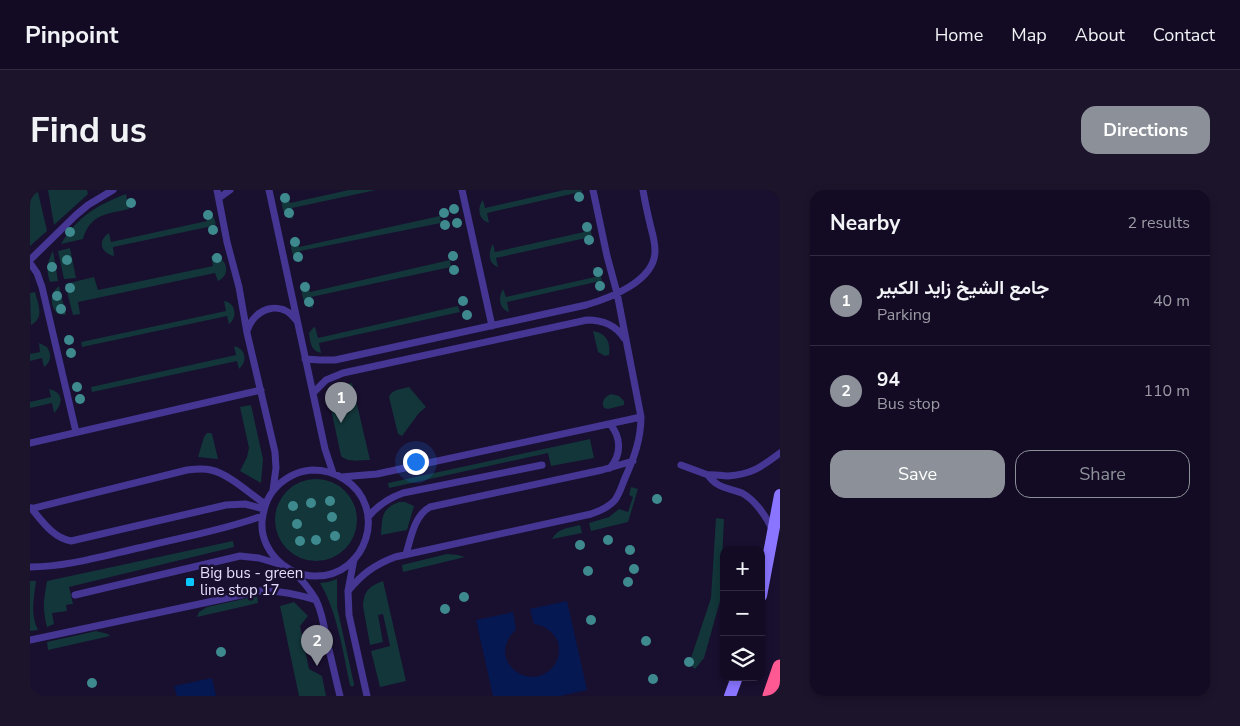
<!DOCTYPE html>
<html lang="en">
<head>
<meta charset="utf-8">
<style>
	:root { --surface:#130b23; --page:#1c142b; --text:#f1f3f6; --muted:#9d9ba6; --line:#322b41; --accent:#8c9099 }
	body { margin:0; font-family:"Nunito Sans",Vazirmatn,sans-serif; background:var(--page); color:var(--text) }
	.controls { position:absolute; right:15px; bottom:15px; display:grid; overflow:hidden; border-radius:10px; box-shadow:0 2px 8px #0003 }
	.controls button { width:45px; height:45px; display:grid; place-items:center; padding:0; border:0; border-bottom:1px solid var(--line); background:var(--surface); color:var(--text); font:25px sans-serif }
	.you { position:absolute; left:385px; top:271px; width:18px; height:18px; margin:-12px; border:4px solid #fff; border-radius:50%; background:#1a73e8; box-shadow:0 0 0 8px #1a73e833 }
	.badge { display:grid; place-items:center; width:32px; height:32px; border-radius:50%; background:var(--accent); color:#fff; font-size:16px; font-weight:700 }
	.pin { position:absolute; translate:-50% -41px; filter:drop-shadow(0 1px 2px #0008) }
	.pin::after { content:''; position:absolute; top:26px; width:18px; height:15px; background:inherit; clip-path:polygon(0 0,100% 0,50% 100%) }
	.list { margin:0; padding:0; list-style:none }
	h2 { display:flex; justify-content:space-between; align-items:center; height:65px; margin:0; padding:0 20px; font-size:21px }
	h2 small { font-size:16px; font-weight:400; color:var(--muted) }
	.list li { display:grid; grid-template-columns:32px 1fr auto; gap:15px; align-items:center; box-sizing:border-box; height:90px; padding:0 20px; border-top:1px solid var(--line) }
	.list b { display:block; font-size:19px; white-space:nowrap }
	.list p { margin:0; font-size:16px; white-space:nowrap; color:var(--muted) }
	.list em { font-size:16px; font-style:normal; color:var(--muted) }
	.actions { display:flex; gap:10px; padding:15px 20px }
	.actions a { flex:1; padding:11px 0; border:1px solid var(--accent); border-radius:15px; text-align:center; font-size:18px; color:var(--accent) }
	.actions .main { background:var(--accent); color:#fff }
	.icon { flex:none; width:28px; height:28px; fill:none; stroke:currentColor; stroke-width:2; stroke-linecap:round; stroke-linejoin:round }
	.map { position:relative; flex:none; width:750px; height:506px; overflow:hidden; border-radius:15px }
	header { display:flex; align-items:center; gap:30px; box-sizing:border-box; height:70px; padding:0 25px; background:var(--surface); border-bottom:1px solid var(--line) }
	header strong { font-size:24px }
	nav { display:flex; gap:28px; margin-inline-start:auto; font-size:18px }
	.intro { display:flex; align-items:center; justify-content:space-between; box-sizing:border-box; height:120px; padding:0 30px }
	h1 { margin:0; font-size:35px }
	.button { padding:12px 22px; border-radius:15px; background:var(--accent); color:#fff; font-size:18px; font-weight:700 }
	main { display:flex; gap:30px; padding:0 30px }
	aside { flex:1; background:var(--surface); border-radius:15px; box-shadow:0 2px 8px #0003 }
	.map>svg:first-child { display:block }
	.green { fill:#12363a }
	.water { fill:#051852 }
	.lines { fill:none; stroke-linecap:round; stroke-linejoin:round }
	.lane { stroke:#453693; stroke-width:7 }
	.secondary { stroke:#8975ff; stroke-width:12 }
	.highway { stroke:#ff5994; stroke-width:15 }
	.tree { fill:#3e898d }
	.poi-dot { fill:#0ac8ff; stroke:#190f2f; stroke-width:2 }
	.labels { text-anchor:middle; stroke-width:5; stroke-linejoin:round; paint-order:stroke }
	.poi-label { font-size:15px; fill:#e5deff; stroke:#190f2f; text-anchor:start }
</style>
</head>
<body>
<header>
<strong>Pinpoint</strong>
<nav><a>Home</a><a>Map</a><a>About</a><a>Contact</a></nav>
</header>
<div class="intro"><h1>Find us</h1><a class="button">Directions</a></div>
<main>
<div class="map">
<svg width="750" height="506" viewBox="0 0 750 506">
	<rect width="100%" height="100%" fill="#190f2f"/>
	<path class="green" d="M18,0H57L58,4L24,35Z
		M319,0H346L262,18L263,29C253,27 252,17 251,8L255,3H258L260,13Z
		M534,0H552L551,6L548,11L546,3L457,23L459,33C448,30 447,17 453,10L455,18Z
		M8,2L17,41L0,56V4Z
		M96,4L99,19C77,24 60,24 53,49L31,54C47,27 67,15 96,4Z
		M175,22C187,25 189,37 180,45L178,37L83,57L84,66C71,63 67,51 79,43L81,52L177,31Z
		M410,26L411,33L270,61L272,72C262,70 260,58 261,49L266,46L269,57Z
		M553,33L559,35C562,42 563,50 558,56L556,48L466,68L468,77C458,74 458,62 463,54L465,62L554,42Z
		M40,58L46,88L34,89L28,61Z
		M23,61L28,91L20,92C16,81 17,72 23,61Z
		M181,66C197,65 202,85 188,91L185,83L48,112L50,124L43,125L35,94L64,87L68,100L183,76Z
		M420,70L421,77L281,107L283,118C273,116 272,106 271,97L275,92L277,91L280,102Z
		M563,77L569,80C573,89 572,94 568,103L566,92L477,112L479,122C469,119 468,107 473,99L476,107L565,87Z
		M29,96L36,125L28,124C19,116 20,103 29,96Z
		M5,102C8,114 15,128 1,135L0,103Z
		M194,111C206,113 208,127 199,134L197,126L52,157L51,152L196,121Z
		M428,116L430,122L289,153L291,163C281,161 280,152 279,143L283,138L285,137L288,148Z
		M563,141C576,143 581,152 579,165L575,166L568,162Z
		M9,153L17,157C22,165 21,172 14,177L12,168L0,171V164L10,162Z
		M204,156C216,159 218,171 209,179L207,171L62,202L61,197L206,165Z
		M322,193L340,270C330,270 318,273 311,266L300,214C301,201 310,195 322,193Z
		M379,197L396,217L389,223L372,246L368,244L359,207C362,199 372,199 379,197Z
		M19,199C33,202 34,213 24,223L22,213L0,218V212L21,207Z
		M581,204L589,206L594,211V215L578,219L574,218C571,212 574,207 581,204Z
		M221,215L233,269L231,293L210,281L217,267L219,258L210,217Z
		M177,243H181L182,244L188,269L168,267L174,247Z
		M560,249L564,268L521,276L518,263L359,298L358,293Z
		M245 330a41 41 0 1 1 82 0a41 41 0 1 1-82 0Z
		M601,297L608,299L598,332L561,341L559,333L579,327L589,319L598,322L603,307L599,305Z
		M369,312H375L384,316L377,340L351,345C352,329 351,318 369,312Z
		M686,328L694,329L690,411L674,468L665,479L659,474L681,408Z
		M550,335L552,343L522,349C528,338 539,338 550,335Z
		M203,351L204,357L39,397L43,414L36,415L37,421L22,423L24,434L17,437C12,418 14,409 17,391Z
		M417,364L428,365L435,367L373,382L372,375Z
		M307,389V417L324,494V495L322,497L320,495C313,462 307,421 290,393L298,392Z
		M0,391H6C4,408 0,424 8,440L0,441Z
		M353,391L376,491L350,497L341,461L360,456L353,424L348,425L353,452L340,455L333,416C334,401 339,396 353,391Z
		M227,406L228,413L167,427L169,422L177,417Z
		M264,412L278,426L270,436L279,479L292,486L296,506H269L250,416Z
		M66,441L78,444L80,446L18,460L17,452Z"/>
	<path class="water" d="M537,411L557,500L530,506H463L446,430L483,422L486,439C484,442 480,445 479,448C463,475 500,501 522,478C529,471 530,461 528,452C524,442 514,435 504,434L500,419Z
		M182,488L186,506H147L144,496Z"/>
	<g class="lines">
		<path class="lane" d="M187,0L197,52L209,97L217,143L245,262L246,278L243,300
			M239,0L295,259L303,283
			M432,0L462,136
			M189,8L200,0
			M0,70L46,25L58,15L83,0
			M0,73L7,83L12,97L46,242
			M217,141C224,118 251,109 266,130
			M275,169L290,170H305L556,115C580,108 625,91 625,61C625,53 623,45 621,38C618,25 615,13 613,0
			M283,203L296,190L313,183L557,130C572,130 585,134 594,148
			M580,234C591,247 592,264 580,278
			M0,253L231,200
			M651,275L678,285C685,284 691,286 698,286C723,284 731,277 750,263
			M678,285C686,298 699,298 712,303C725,310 736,326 742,339
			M311,287L347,284L611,227
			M1,318C12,331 23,348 41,351L196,315L215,314L234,319
			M0,319L157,280C165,279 173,278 181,280C199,284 220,304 235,314
			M338,327C348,315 359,308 373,303L512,275
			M376,364C381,348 384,326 400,317L572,280L603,271
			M324,369L318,401L319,425L337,506
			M0,377C38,377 76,365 113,357C153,347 194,340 232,326
			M263,381C270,384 277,386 285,386C337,387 359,317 314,289C305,283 294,280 282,280C267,281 252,289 243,301C236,310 233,321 232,332C231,349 240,365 253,375C256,377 259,379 262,381C270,387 281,401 286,410C292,422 294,435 296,447C301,467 305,486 310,506
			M318,401C332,384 344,375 365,367L561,324C570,321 579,317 585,310C590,303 592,295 595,288C604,268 611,249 611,227L587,103L577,66L563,0
			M45,405L210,366L229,368L252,375
			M0,450L230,401C250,400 267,404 286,410"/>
		<path class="secondary" d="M731,406L750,305
			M700,506L707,487"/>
		<path class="highway" d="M740,506L750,477"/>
	</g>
	<g class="tree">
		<circle cx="549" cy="7" r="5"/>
		<circle cx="255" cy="8" r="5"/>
		<circle cx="101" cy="13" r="5"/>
		<circle cx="424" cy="19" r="5"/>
		<circle cx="259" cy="23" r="5"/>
		<circle cx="414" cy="23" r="5"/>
		<circle cx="178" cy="25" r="5"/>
		<circle cx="427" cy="33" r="5"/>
		<circle cx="415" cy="35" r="5"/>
		<circle cx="557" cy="37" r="5"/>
		<circle cx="183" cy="40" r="5"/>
		<circle cx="40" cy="42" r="5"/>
		<circle cx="559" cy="50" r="5"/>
		<circle cx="265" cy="52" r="5"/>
		<circle cx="423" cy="66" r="5"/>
		<circle cx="268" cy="67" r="5"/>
		<circle cx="187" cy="68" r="5"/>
		<circle cx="37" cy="70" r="5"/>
		<circle cx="22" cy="77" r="5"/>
		<circle cx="424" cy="80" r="5"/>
		<circle cx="568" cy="82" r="5"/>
		<circle cx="570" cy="96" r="5"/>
		<circle cx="275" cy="97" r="5"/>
		<circle cx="40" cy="98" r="5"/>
		<circle cx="27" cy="106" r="5"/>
		<circle cx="433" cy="111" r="5"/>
		<circle cx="279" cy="112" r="5"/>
		<circle cx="31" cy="119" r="5"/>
		<circle cx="437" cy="125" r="5"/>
		<circle cx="39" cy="150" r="5"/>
		<circle cx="41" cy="163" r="5"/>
		<circle cx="47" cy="197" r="5"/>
		<circle cx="50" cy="209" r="5"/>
		<circle cx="627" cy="309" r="5"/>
		<circle cx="300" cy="311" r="5"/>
		<circle cx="281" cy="313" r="5"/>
		<circle cx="263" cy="316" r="5"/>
		<circle cx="302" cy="327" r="5"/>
		<circle cx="267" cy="334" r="5"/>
		<circle cx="305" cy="346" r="5"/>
		<circle cx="286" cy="350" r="5"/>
		<circle cx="578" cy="350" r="5"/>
		<circle cx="270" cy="351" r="5"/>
		<circle cx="550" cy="355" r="5"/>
		<circle cx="600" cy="360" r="5"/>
		<circle cx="604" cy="379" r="5"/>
		<circle cx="558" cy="381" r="5"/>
		<circle cx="598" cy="392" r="5"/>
		<circle cx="434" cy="407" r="5"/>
		<circle cx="415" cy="419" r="5"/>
		<circle cx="561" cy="430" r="5"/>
		<circle cx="616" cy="451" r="5"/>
		<circle cx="191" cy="462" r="5"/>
		<circle cx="659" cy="472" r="5"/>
		<circle cx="623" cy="489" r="5"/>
		<circle cx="62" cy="493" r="5"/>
	</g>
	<rect class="poi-dot" x="155" y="387" width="10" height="10" rx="2.5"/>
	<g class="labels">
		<g class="poi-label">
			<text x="170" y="388">Big bus - green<tspan x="170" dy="17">line stop 17</tspan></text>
		</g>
	</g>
</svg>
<div class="controls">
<button>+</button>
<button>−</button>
<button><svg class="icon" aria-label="layers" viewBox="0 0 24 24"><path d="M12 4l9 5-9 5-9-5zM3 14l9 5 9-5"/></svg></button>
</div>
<div class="you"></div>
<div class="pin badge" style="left:311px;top:233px">1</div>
<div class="pin badge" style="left:287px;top:476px">2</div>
</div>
<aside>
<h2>Nearby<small>2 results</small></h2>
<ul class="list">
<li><span class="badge">1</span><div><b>جامع الشيخ زايد الكبير</b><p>Parking</p></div><em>40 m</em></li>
<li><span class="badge">2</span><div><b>94</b><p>Bus stop</p></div><em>110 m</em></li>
</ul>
<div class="actions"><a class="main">Save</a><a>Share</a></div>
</aside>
</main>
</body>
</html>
